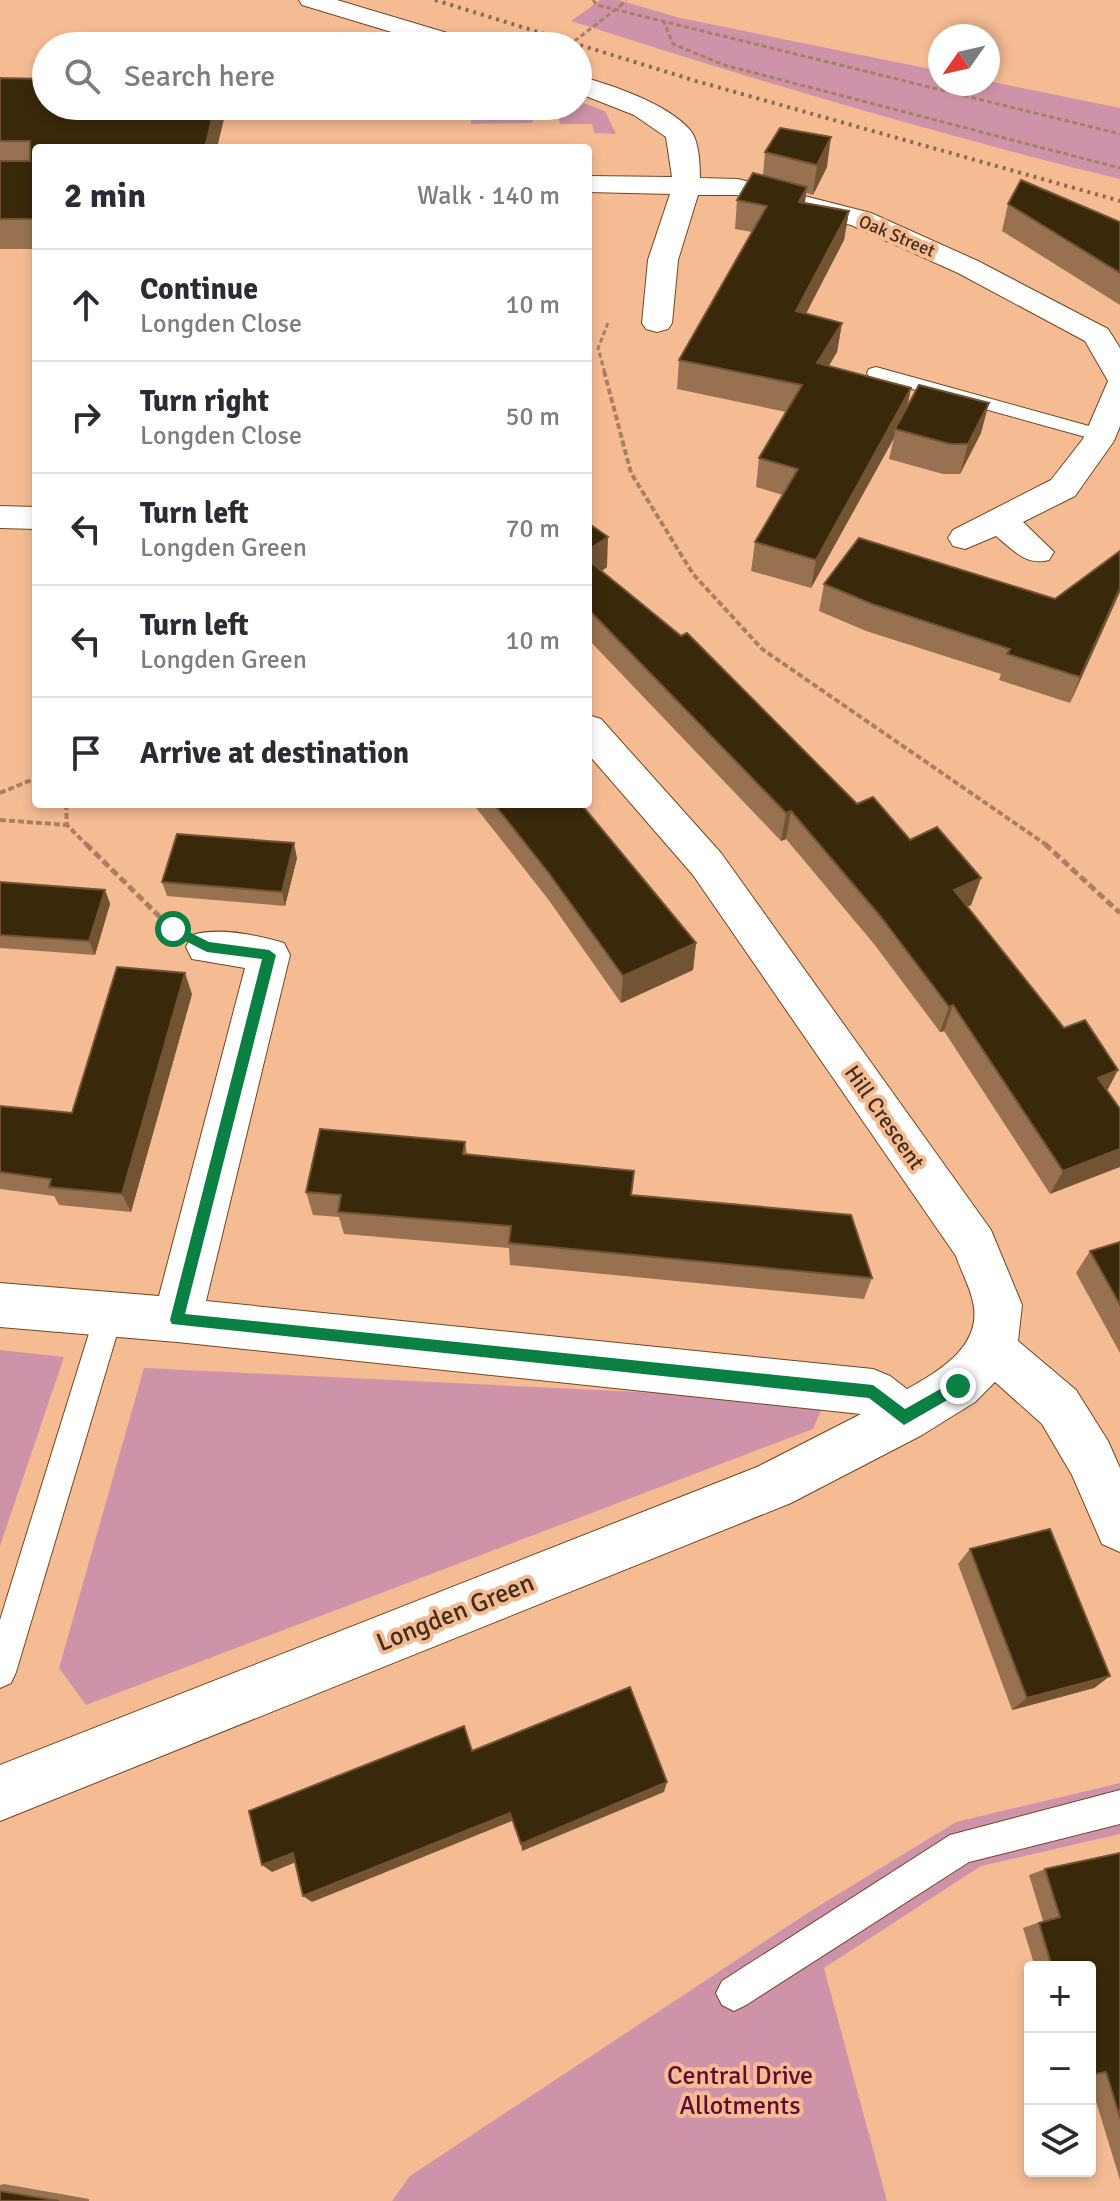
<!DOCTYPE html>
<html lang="en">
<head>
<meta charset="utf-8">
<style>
	:root { --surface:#fff; --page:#f7f7f7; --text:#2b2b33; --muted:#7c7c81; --line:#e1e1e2 }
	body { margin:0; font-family:Signika,sans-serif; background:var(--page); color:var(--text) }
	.controls { position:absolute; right:24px; bottom:24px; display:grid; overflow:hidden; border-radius:8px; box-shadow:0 4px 12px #0003 }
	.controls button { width:72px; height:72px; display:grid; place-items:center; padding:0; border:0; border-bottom:2px solid var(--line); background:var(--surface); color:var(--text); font:40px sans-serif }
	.compass { position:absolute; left:928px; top:24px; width:72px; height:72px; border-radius:50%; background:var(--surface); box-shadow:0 4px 12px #0003; rotate:236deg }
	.stop { position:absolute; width:24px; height:24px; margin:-18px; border:6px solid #0b8043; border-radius:50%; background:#fff }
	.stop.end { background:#0b8043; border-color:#fff; box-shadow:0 2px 8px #0008 }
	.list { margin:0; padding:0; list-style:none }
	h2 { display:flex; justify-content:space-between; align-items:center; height:104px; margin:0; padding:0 32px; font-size:34px }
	h2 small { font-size:26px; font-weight:400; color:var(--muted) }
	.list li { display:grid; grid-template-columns:52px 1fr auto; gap:24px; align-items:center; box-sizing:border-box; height:112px; padding:0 32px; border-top:2px solid var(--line) }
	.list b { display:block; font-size:30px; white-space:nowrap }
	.list p { margin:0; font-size:26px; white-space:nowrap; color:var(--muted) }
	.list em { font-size:26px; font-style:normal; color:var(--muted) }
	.icon { flex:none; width:44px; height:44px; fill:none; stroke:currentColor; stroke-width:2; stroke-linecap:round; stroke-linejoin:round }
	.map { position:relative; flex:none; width:1120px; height:2201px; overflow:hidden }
	.search { position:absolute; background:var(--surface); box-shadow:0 4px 12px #0003; left:32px; top:32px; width:560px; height:88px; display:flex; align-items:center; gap:20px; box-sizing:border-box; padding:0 28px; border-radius:44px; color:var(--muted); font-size:30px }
	.panel { position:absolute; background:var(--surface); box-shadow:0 4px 12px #0003; left:32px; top:144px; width:560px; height:664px; border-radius:8px }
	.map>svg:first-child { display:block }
	.green { fill:#cf93a9 }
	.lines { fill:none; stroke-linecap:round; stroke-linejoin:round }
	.lane-casing { stroke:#75451f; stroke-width:2 }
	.street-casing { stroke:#75451f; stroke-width:2 }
	.path-far2 { stroke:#a97f61; stroke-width:3; stroke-dasharray:5 3; stroke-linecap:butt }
	.path-far1 { stroke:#a97f61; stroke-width:4; stroke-dasharray:6 3; stroke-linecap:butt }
	.path { stroke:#a97f61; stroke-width:5; stroke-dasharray:8 4; stroke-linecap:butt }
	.lane { fill:#fff; fill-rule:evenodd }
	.street { fill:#fff; fill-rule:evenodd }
	.rail { stroke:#8e694f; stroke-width:4; stroke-dasharray:3 5; stroke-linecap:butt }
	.path-bridge { stroke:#a97f61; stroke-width:3; stroke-dasharray:5 3; stroke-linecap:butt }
	.wall { fill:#987250 }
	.shaded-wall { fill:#725434 }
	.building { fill:#3a280b; stroke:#725434; stroke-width:2 }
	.route { fill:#0b8043 }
	.labels { text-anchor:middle; stroke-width:8; stroke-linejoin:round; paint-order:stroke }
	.far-street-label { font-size:18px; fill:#432d1d; stroke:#f5bc94 }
	.street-label { font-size:22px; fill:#432d1d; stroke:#f5bc94 }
	.near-street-label { font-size:26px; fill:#432d1d; stroke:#f5bc94 }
	.near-park-label { font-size:26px; fill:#610937; stroke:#f5bc94 }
</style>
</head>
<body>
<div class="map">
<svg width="1120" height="2201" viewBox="0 0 1120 2201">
	<rect width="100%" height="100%" fill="#f5bc94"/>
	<path class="green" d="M600,0H619L680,18L940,71V84H988V81L1120,108V179C935,134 752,79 571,21Z
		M578,101L605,111L616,134L594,133L592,124H560L558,114H533V123L471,124V115L429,109L433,106H578Z
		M0,1350L64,1357L0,1546Z
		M144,1368L825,1401L813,1429L86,1705L59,1668Z
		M1120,1783V1834L981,1866L824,1968L887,2201H392L410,2176L809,1912L956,1822Z"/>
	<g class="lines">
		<g class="lane-casing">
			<path id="lane" d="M876,367L1107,431L1110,435L1100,441L869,377L867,373L869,369Z
				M109,1301L119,1305L123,1314L16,1672L11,1683L0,1688V1620L95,1314L99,1305Z
				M1120,1790V1824L969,1862L746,2005L734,2011L722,2005L716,1993L722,1981L950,1835Z"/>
		</g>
		<g class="street-casing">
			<path id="street" d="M299,0H337L474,41L478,46H438L302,5Z
				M578,76C610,84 668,104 690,130C699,140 700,164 700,178L738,179L871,213L978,261L1108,329L1120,348V426L1114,441L1075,496L1023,522L1054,552L1049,560C1026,566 1013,550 996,536L965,549L953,546L948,538L953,530L1051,480L1083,439L1108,381L1085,341L958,273L851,225L737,195H698L678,260L672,323L668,329L657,332L646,329L642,323L648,260L670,194L588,192V176L672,177L666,137L634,115L578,93Z
				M0,506L36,507V529L0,528Z
				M588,715L601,719L721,853L991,1230L1022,1305L1018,1341L1076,1390L1108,1441L1120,1468V1552L1102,1544L1072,1475L1042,1424L995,1382L975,1402L922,1435L791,1503L0,1821V1765L757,1467L861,1414L177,1342L0,1327V1283L159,1296L245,968L192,959L186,947L192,935C219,927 257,935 284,943L290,955L206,1301L873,1369L890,1376L907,1389C939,1371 983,1346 973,1302C970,1287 961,1271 956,1256L693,875L588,754Z"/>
		</g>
		<path class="path-far2" d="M593,0L597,5L1120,134
			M620,6L626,0
			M663,20L673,44L724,65L1120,168
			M605,373L598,348L608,323"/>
		<path class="path-far1" d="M604,371L631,473L693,574L762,649L1048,846
			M0,793L36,778
			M66,804L67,825L88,846
			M0,820L67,825"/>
		<path class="path" d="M86,844L165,922
			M1045,844L1120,913"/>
		<use href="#lane" class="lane"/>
		<use href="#street" class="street"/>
		<path class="rail" d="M435,0L696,81L1120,201"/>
		<path class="path-bridge" d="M568,46L620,6"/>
	</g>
	<path class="wall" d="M0,78L224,119L36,148V249H0Z
		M765,152L827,167L813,195L806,193L805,203L849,211L844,240L806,314L842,323L837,352L829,366L911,388L907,408L981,433L960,474H943L889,459L894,438L811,588L751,571L755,542L783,495L756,487L759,458L786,412L677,389L679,360L752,232L735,229L737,200L763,175Z
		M1008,204L1120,222V305L1002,231Z
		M588,523L607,567L602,571L857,804L910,840L981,878L971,905L967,907L1107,1090L1120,1109L1050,1194L944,1031L940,1032L874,944L786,839L781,841L588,639Z
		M824,584L1055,599L1120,592L1070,703L999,680L1001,674L866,631L819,611Z
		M473,804H581L696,943L693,970L621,1003L548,899Z
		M297,858L285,906L167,896L162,882Z
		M0,882L105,890L110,904L95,955L0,948Z
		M192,994L131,1212L59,1205L54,1196L0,1189V1106L72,1113Z
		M465,1142L467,1154L872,1278L864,1299L510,1265L509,1248L344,1234L339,1217L313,1215L306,1192Z
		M1120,1242V1353L1076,1273L1090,1251Z
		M970,1549L1110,1676L1094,1688L1012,1710L958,1564Z
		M1120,1853V2180L1090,2082V1967H1035L1023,1928L1043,1921L1029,1875L1045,1869Z
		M4,2184L89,2199V2201H0V2185Z"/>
	<path class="shaded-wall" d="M215,106H222L224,119L217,148H205Z
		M831,137L827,167L813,195L817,165Z
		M807,187L803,215L799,202Z
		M849,211L844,240L792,340L796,311Z
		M842,323L837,352L813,392L817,363Z
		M911,388L905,417L895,429L894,438L811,588L816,560Z
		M989,403L981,433L960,474L968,444Z
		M608,537L607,567L588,580V550Z
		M1120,588V592L1070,703L1080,677Z
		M791,811L786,839L781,841L786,813Z
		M294,843L297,858L285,906L282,892Z
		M981,878L971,905L945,917L954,890Z
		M105,890L110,904L95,955L89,941Z
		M696,943L693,970L621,1003L623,976Z
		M185,973L192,994L131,1212L122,1194Z
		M953,1005L944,1031L940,1032L949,1007Z
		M1118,1070L1105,1095L1098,1078Z
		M1120,1149V1167L1050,1194L1063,1171Z
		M1110,1676L1094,1688L1012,1710L1027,1698Z
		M667,1782L664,1792L522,1851L521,1844Z
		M510,1813L512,1821L312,1902L303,1896Z
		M293,1853L301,1860L272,1872L262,1865Z"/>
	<path class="building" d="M0,78L46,79V106H215L205,148H36V219H0V161H30V141H0Z
		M780,128L831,137L817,165L765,152Z
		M753,173L807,187L799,202L849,211L796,311L842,323L817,363L911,388L816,560L755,542L798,469L759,458L802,385L679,360L767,206L737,200Z
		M1021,180L1120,222V273L1008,204Z
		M919,385L989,403L968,444H950L895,429Z
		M588,523L608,537L588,550Z
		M859,538L1055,599L1120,551V588L1080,677L1007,654L1010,649L872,604L824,584Z
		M588,560L681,636L687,633L857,804L873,797L910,840L937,827L981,878L954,890L1064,1028L1085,1020L1118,1070L1098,1078L1120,1109V1149L1063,1171L953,1005L949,1007L881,917L791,811L786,813L588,609Z
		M494,804H581L696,943L623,976L548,872Z
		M177,834L294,843L282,892L162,882Z
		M0,882L105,890L89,941L0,935Z
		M117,967L185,973L122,1194L49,1187L51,1179L0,1172V1106L72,1113Z
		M320,1129L465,1142L463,1154L634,1171L631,1195L851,1215L872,1278L509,1243L511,1226L338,1212L341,1195L306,1192Z
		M1120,1242V1305L1090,1251Z
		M1050,1529L1110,1676L1027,1698L970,1549Z
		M630,1687L667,1782L521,1844L510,1813L303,1896L293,1853L262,1865L249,1811L464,1726L472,1751Z
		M1120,1853V2118L1106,2072L1090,2075V1967H1052L1039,1923L1060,1917L1045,1869Z
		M0,2191L59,2201H0Z"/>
	<path class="route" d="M173,924L209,942L269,950L276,955L185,1314L873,1385L905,1409L958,1379L963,1381V1391L904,1425L869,1398L172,1324L170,1320L262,959L207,952L168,932V925Z"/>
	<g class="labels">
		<g class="far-street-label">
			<text transform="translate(897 236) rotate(23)" y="6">Oak Street</text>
		</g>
		<g class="street-label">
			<text transform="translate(885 1117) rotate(55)" y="8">Hill Crescent</text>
		</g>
		<g class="near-street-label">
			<text transform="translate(455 1612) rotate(-22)" y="9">Longden Green</text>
		</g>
		<g class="near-park-label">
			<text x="740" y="2084">Central Drive<tspan x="740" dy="30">Allotments</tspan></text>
		</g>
	</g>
</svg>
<div class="controls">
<button>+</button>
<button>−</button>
<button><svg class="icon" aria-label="layers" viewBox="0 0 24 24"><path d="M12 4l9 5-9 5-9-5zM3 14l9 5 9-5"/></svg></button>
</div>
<svg class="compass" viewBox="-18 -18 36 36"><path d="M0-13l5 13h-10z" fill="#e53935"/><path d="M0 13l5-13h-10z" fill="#7c7c81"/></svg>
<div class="stop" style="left:173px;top:929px"></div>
<div class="stop end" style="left:958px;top:1386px"></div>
<div class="search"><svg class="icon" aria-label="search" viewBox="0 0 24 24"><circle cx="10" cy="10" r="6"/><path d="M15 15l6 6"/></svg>Search here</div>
<section class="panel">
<h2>2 min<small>Walk · 140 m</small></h2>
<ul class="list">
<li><svg class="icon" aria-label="ahead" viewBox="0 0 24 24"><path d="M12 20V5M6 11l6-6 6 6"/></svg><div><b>Continue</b><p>Longden Close</p></div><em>10 m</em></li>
<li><svg class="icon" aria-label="right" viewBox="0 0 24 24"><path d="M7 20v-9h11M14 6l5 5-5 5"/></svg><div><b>Turn right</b><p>Longden Close</p></div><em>50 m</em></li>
<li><svg class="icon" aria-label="left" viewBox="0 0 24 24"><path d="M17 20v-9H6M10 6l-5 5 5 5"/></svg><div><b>Turn left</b><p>Longden Green</p></div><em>70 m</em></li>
<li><svg class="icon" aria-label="left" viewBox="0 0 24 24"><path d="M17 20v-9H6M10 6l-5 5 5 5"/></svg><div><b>Turn left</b><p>Longden Green</p></div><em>10 m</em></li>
<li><svg class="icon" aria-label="arrive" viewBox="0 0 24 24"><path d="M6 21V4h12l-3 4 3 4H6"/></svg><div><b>Arrive at destination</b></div></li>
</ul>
</section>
</div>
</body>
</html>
